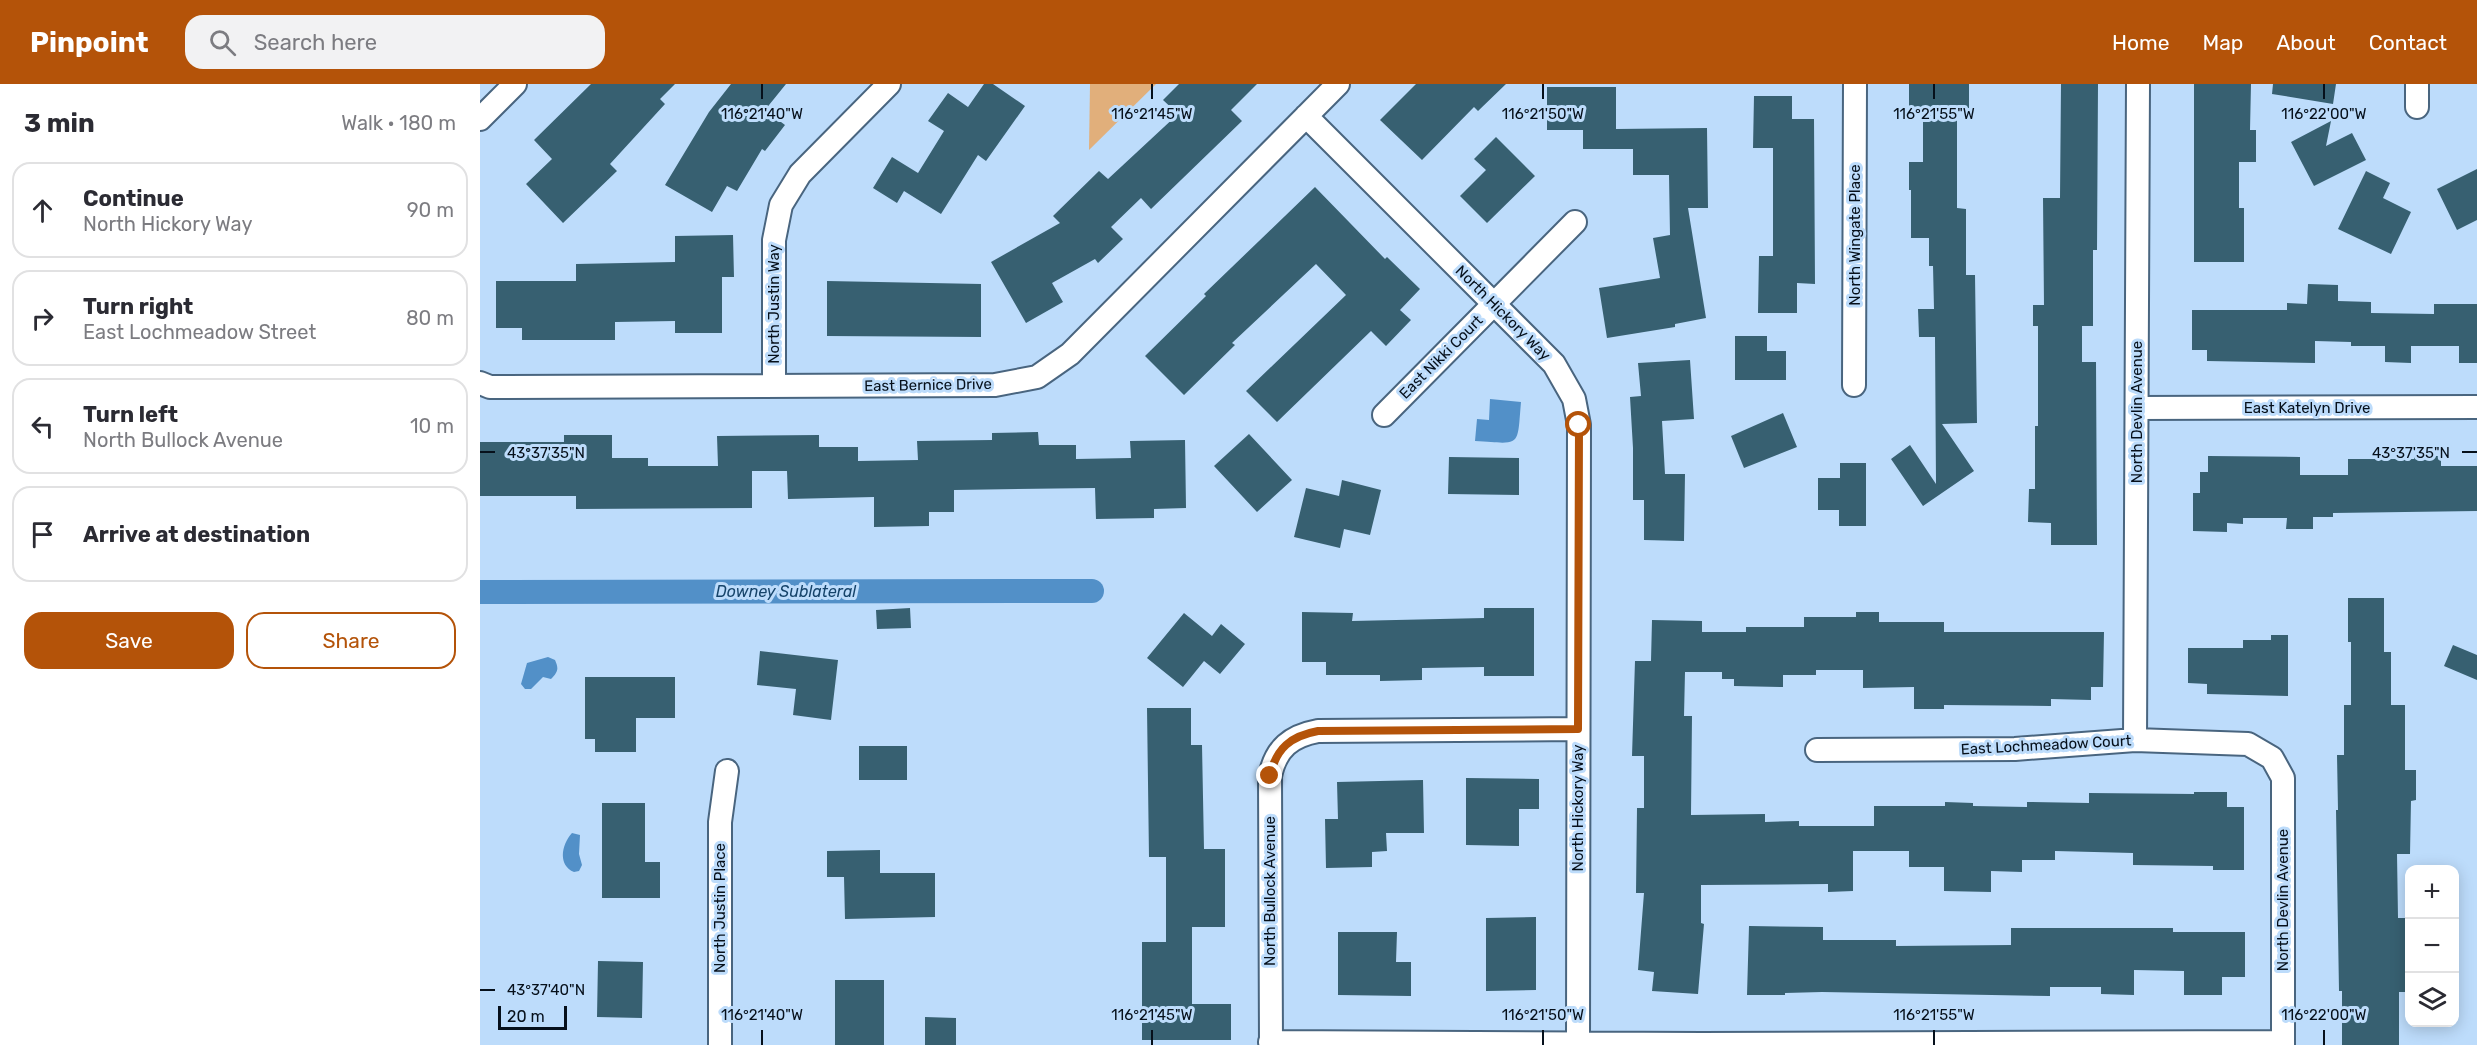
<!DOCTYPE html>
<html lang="en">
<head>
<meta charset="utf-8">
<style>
	:root { --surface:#fff; --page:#f2f2f3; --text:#2b2b33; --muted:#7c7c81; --line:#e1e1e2; --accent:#b45309 }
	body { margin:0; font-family:Rubik,sans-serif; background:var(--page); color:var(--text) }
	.controls { position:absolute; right:18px; bottom:18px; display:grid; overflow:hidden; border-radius:12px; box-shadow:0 3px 15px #0003 }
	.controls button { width:54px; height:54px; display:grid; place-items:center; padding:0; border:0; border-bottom:2px solid var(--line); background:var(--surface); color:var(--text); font:30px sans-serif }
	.scale { position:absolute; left:18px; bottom:15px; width:69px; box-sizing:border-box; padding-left:6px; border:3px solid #06101b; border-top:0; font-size:16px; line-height:21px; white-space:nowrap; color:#06101b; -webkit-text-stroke:4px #bddcfb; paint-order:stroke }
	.stop { position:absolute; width:18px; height:18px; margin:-14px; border:4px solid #b45309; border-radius:50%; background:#fff }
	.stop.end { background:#b45309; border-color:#fff; box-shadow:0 2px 6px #0008 }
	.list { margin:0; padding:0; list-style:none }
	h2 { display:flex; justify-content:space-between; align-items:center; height:78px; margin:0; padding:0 24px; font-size:26px }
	h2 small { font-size:20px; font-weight:400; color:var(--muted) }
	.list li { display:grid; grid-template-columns:39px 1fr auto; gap:18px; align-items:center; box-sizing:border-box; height:96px; margin:0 12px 12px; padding:0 12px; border:2px solid var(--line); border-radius:18px }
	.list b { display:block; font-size:22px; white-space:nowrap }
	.list p { margin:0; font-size:20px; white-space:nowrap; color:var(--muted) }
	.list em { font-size:20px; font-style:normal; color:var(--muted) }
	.actions { display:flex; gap:12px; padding:18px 24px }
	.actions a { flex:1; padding:14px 0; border:2px solid var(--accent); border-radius:18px; text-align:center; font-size:21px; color:var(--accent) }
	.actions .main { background:var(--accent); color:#fff }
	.icon { flex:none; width:33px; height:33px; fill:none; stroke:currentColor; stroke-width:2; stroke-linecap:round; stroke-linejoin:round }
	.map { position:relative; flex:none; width:1997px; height:961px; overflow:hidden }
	header { display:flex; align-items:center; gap:36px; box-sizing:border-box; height:84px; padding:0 30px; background:var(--accent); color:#fff }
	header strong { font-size:28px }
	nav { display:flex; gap:33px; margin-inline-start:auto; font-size:21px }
	.search { width:420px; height:54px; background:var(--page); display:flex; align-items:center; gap:15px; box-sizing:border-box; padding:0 21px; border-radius:18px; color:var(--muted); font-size:22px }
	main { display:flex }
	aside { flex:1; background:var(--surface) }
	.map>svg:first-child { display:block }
	.green { fill:#e1af7b }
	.water { fill:#5290c8 }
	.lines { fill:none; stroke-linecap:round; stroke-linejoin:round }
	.canal { stroke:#5290c8; stroke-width:24 }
	.building { fill:#376071 }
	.street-casing { stroke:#49657f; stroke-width:26 }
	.street { stroke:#fff; stroke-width:22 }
	.route { stroke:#b45309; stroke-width:8 }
	.ticks { fill:none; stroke:#06101b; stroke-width:2 }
	.labels { text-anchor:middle; stroke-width:6; stroke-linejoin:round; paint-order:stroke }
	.street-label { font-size:15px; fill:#06101b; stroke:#bddcfb }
	.water-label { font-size:16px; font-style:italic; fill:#16446a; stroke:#bddcfb }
	.ticks-label { font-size:15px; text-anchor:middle; fill:#06101b; stroke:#bddcfb; stroke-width:6; stroke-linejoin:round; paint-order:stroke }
</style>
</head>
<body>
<header>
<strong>Pinpoint</strong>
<div class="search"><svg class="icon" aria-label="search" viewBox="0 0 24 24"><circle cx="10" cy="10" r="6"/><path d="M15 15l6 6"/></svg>Search here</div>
<nav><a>Home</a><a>Map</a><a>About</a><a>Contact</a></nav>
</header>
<main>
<aside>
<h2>3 min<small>Walk · 180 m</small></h2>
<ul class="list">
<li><svg class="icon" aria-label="ahead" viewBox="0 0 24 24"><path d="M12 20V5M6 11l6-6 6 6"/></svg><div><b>Continue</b><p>North Hickory Way</p></div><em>90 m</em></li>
<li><svg class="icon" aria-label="right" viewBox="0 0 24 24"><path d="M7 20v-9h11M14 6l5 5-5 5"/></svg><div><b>Turn right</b><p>East Lochmeadow Street</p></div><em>80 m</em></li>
<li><svg class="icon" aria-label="left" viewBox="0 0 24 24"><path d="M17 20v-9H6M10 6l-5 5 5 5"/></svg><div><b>Turn left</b><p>North Bullock Avenue</p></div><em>10 m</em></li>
<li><svg class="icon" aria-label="arrive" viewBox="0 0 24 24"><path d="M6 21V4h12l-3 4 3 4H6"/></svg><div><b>Arrive at destination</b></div></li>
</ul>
<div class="actions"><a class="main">Save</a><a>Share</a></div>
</aside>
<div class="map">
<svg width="1997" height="961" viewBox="0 0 1997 961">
	<rect width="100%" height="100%" fill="#bddcfb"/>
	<path class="green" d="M610,0H676L609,66Z"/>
	<path class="water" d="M1010,315L1041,318C1037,364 1042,360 995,357L997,335L1009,336Z
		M68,573L75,576C79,585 78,588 71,595L63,593L51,605H45L41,600L47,579Z
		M92,749L100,751L99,770L102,781L99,787L94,788C77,781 82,760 92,749Z"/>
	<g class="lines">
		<path class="canal" d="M0,508L612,507"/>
	</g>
	<path class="building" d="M111,0H195L180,15L185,20L130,80L137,87L83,139L46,100L72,75L54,56Z
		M251,0H306L285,26L305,41L285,67L282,65L257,107L247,102L232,128L185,101L229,28Z
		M504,0H513L545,22L506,77L498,71L461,130L424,107L417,119L393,104L412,73L438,89L464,47L448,37L468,9L488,23Z
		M699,0H777L751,26L762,37L671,125L661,114L631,143L643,155L618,179L615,175L572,199L583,218L546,239L511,178L580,139L573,132L619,87L628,95L698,30L683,16Z
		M936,0H1026L998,27L994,23L942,76L900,36Z
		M1429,0H1489V25H1477V124L1486,125V191H1495L1497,339L1462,340L1494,387L1443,422L1411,375L1430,361L1456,400L1455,253H1439L1438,225H1454L1453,182H1449V154H1431V106H1429V78H1443V25H1429Z
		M1581,0H1618L1617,166H1613V242H1602V278H1616L1617,461H1571V439L1548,438L1549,405H1555V342H1558V242H1553V221H1564L1563,114H1580Z
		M1714,0H1771L1770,46H1776V78H1759V124H1764V178H1714Z
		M1793,0H1856L1853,20L1792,10Z
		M1067,3H1136V45L1227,44L1228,124H1208L1226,234L1195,240V243L1127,254L1119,204L1180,194L1173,154L1190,151L1189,91H1153V65H1103V46H1067Z
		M1274,12H1312V35H1334L1335,200L1317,199V229H1278L1279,172H1293V64H1273Z
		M1851,37L1846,62L1872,49L1886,76L1834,102L1811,58Z
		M1016,53L1055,92L1007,139L980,112L1006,86L994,75Z
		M1997,85V136L1977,146L1957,105Z
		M1886,87L1910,99L1903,114L1931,128L1911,170L1858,145Z
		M835,103L905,175L907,173L940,205L920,226L931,236L906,262L891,247L797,338L766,307L866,211L836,180L752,259L755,261L704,311L665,272L726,212L724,210Z
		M253,151L254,193H242V249H195V237L135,238V256H42V244H16V197H96V180L195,178V152Z
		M347,197L501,200V253L347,252Z
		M1828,200L1858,201V217L1891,218V229L1954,230V220H1997V279H1979V262H1931V279L1905,278V262H1871V258L1835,257V279L1727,277V266H1712V226H1807V219L1827,220Z
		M1255,252H1287V267H1306V296H1255Z
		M1210,276L1214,335L1182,337L1185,390H1205L1204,457L1164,456V416H1153V364L1150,313L1161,312L1158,279Z
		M1303,329L1317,363L1264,384L1251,352Z
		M558,348L559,361H596V375L651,374L650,357L705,356L706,424L674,425V434L616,435L615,404L474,406V428H449V442L394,443V413L308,415L307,387H272V424L96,425V412H0V358H84V351H132V374H168V382H238L237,352L339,351V363H378V377L438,376L437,357L512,356V349Z
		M769,350L812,396L777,428L734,382Z
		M1728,372L1820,373V391H1868V375H1934V372H1961V382H1997V427L1853,429V433H1833V445H1806L1807,434H1763V440L1747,439V448L1713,447V409H1720V388H1728Z
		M969,373L1039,374V411L968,410Z
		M1360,379H1386V442H1359V426H1338V394H1360Z
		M862,396L901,406L890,451L864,445L860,464L814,453L826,404L859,412Z
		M1868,514H1904V568H1911V621H1925V686H1936V716L1931,717L1930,770H1917L1918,834H1928V908H1919V961H1862V907H1859L1856,726H1858L1857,671H1864V621H1871V558H1868Z
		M430,524L431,544L397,545L396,526Z
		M1004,524H1054V592H1004V583L942,584V596L900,597V591H846V578H822V528L873,529L872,537L1004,534Z
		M1376,528H1399V538H1464V548H1624L1623,603H1611V616L1571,615V622L1464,621V625H1434V603L1383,604V586H1336V591H1303V603L1254,602V595H1242V588H1205L1204,632H1212L1211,731L1285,730V738L1319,737V742H1394V722H1465V718L1493,719V722L1547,723V718L1609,719V709L1714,710V708H1747V723H1764V786H1733V782L1653,781V769L1575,767V776H1542V788L1511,787V808L1464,807V783H1429V767H1373V807L1348,808V800L1221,801V839L1224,840L1218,910L1172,907L1174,888L1158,886L1164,809H1156L1157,724H1164V672H1152L1155,577H1171L1172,536L1222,537V548H1266V543H1324V533H1376Z
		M704,529L732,552L741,540L765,560L740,590L724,577L703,603L667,574Z
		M1791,551H1808V612L1727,610V600L1708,599V564H1763V556H1791Z
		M1973,561L1997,571V596L1964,582Z
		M280,567L358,576L351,636L313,631L316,605L277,601Z
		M105,593H195V634H156V668H115V655H105Z
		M667,624H711V661H722L724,765H745V843H712V920H751V956H662V858H686V773H669Z
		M379,662H427V696H379Z
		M986,694L1059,695V725H1039V762L986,761Z
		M943,696L944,749H906L907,767L892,768V783L846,784L845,735H858L857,698Z
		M122,719H165V778H180V814H122Z
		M400,766V789H455V833L365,835L364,793H347V767Z
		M1056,833V906L1006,907V834Z
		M1269,842L1343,843V856H1416V862L1531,861V844H1693V848H1765V893H1742V911H1704V887L1654,886V911L1621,910V903H1570V912L1342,908L1305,909V911H1267Z
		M858,848H917L916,878H931V912L858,911Z
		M118,877L163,878L162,934L117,933Z
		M355,896H404V961H355Z
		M445,933L476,934V961H445Z"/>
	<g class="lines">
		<g class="street-casing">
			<path id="street" d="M1937,0V23
				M826,32L1074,280L1094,315L1099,341L1098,959
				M0,35L35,0
				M0,299L10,303L515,301L557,293L590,270L858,0
				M1374,301L1375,0
				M294,302V156L301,121L320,90L409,0
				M1657,324L1997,323
				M904,331L1095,138
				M1655,656L1658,0
				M1337,666L1535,665L1655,656L1768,660L1792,674L1803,694V961
				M790,958L1222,960L1803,958
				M240,961V738L247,687
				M791,961L790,692C796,664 811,652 838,647L1098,645"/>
		</g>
		<use href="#street" class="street"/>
	</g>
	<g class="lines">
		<path class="route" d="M790,692C796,664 811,652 838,647L1098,645L1099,341"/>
	</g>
	<path class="ticks" d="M282,0V15M672,0V15M1063,0V15M1454,0V15M1844,0V15M0,368H15M1982,368H1997M0,906H15M282,946V961M672,946V961M1063,946V961M1454,946V961M1844,946V961"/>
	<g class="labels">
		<g class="street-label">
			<text transform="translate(1375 151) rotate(-90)" y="5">North Wingate Place</text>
			<text transform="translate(294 220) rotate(-90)" y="5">North Justin Way</text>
			<text transform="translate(1023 229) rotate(45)" y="5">North Hickory Way</text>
			<text transform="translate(961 273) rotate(-45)" y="5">East Nikki Court</text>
			<text transform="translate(448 301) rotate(-1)" y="5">East Bernice Drive</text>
			<text x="1827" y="329">East Katelyn Drive</text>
			<text transform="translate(1657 328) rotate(-90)" y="5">North Devlin Avenue</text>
			<text transform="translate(1566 661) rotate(-3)" y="5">East Lochmeadow Court</text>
			<text transform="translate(1098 724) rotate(-90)" y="5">North Hickory Way</text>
			<text transform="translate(790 807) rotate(-90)" y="5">North Bullock Avenue</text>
			<text transform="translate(1803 816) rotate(-90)" y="5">North Devlin Avenue</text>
			<text transform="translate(240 824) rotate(-90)" y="5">North Justin Place</text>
		</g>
		<g class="water-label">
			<text x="306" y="513">Downey Sublateral</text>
		</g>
	</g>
	<g class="ticks-label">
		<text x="282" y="35">116°21'40"W</text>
		<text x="672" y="35">116°21'45"W</text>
		<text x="1063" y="35">116°21'50"W</text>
		<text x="1454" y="35">116°21'55"W</text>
		<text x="1844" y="35">116°22'00"W</text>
		<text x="1931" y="374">43°37'35"N</text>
		<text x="66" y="374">43°37'35"N</text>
		<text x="66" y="911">43°37'40"N</text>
		<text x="282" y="936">116°21'40"W</text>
		<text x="672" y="936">116°21'45"W</text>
		<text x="1063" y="936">116°21'50"W</text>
		<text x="1454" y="936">116°21'55"W</text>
		<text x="1844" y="936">116°22'00"W</text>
	</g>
</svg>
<div class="controls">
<button>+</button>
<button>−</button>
<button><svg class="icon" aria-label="layers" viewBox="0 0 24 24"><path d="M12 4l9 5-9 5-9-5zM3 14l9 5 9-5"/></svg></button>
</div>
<div class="scale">20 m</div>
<div class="stop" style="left:1099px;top:341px"></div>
<div class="stop end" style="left:790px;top:692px"></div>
</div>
</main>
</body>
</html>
